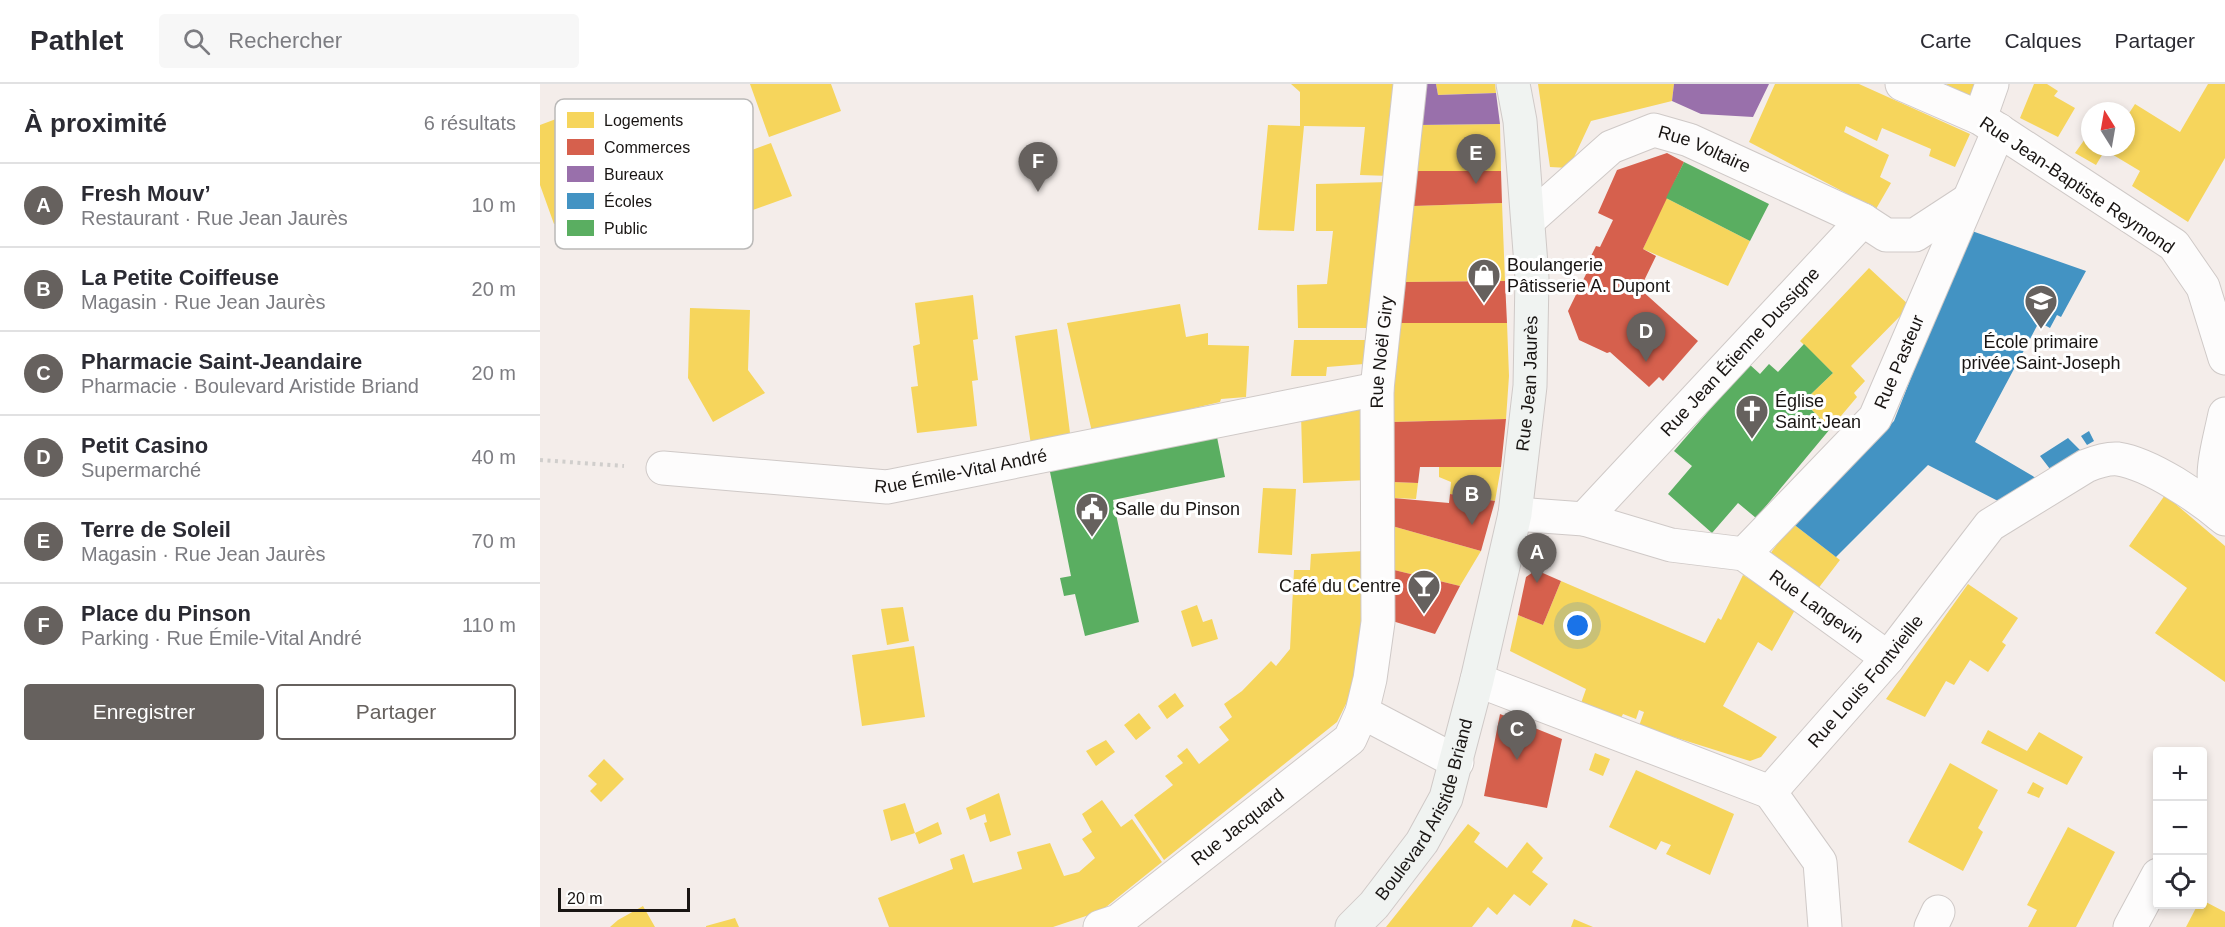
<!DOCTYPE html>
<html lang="fr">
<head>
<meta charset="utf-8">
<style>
	:root { --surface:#fff; --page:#f7f7f7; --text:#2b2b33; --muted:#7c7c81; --line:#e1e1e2; --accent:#66615e }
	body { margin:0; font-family:Helvetica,sans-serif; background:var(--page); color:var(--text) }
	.controls { position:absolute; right:18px; bottom:18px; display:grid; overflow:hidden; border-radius:6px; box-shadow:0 3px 9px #0003 }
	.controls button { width:54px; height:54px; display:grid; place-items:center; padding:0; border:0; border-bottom:2px solid var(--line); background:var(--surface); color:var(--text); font:30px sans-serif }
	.compass { position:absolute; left:1541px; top:18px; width:54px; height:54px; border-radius:50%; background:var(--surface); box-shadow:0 3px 9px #0003; rotate:349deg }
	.scale { position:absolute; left:18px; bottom:15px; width:132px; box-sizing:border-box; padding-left:6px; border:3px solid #191513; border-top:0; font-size:16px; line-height:21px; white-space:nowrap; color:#191513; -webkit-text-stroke:4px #fff; paint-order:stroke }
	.you { position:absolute; left:1038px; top:542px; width:21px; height:21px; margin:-15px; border:4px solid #fff; border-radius:50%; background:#1a73e8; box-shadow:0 0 0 9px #1a73e833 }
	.badge { display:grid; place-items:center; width:39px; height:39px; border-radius:50%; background:var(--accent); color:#fff; font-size:20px; font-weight:700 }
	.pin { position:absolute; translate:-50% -50px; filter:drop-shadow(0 2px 3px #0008) }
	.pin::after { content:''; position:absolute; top:32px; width:21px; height:18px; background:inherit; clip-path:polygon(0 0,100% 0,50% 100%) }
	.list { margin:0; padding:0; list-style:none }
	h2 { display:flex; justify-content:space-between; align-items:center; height:78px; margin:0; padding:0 24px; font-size:26px }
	h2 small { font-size:20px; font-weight:400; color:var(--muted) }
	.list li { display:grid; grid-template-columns:39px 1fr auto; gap:18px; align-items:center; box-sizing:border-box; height:84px; padding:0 24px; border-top:2px solid var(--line) }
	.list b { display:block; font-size:22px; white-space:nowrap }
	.list p { margin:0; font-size:20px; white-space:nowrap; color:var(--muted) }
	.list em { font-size:20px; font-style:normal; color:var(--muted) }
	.actions { display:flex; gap:12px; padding:18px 24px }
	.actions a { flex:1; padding:14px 0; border:2px solid var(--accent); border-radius:6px; text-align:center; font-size:21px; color:var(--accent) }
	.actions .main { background:var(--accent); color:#fff }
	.icon { flex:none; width:33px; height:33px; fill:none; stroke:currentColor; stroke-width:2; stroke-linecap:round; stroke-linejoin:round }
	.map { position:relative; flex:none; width:1685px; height:843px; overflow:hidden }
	header { display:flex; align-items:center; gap:36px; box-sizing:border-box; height:84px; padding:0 30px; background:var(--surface); border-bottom:2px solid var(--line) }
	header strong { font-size:28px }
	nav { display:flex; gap:33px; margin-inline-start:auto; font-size:21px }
	.search { width:420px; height:54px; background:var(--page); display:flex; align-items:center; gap:15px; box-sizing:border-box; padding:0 21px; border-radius:6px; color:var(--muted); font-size:22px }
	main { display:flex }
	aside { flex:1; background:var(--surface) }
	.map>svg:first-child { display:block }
	.homes { fill:#f6d55c }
	.shops { fill:#d6604d }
	.offices { fill:#9970ab }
	.schools { fill:#4393c3 }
	.public { fill:#5aae61 }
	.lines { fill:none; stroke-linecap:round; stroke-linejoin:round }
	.street-casing { stroke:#cfc9c7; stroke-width:35 }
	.secondary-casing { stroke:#cfc9c7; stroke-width:35 }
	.path { stroke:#d0cecc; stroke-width:4; stroke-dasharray:3 4.5; stroke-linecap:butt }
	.street { stroke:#fdfcfc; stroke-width:33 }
	.secondary { stroke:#f0f3f1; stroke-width:33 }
	.labels { text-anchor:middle; stroke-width:6; stroke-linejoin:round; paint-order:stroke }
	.street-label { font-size:18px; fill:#191513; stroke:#fff }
	.poi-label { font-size:18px; fill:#191513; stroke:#fff; text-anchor:start }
	.key { fill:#fff; stroke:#bab9b8; stroke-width:1.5 }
	.key-label { font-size:16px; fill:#191513 }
</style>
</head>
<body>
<header>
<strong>Pathlet</strong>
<div class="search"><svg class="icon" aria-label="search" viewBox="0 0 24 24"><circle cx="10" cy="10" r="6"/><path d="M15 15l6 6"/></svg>Rechercher</div>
<nav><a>Carte</a><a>Calques</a><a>Partager</a></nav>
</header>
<main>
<aside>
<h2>À proximité<small>6 résultats</small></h2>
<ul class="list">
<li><span class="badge">A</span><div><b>Fresh Mouv’</b><p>Restaurant · Rue Jean Jaurès</p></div><em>10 m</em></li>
<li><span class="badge">B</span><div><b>La Petite Coiffeuse</b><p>Magasin · Rue Jean Jaurès</p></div><em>20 m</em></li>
<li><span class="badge">C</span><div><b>Pharmacie Saint-Jeandaire</b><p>Pharmacie · Boulevard Aristide Briand</p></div><em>20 m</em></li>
<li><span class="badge">D</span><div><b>Petit Casino</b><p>Supermarché</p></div><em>40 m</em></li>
<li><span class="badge">E</span><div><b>Terre de Soleil</b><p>Magasin · Rue Jean Jaurès</p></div><em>70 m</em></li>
<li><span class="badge">F</span><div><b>Place du Pinson</b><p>Parking · Rue Émile-Vital André</p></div><em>110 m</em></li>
</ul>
<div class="actions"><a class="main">Enregistrer</a><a>Partager</a></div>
</aside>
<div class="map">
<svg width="1685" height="843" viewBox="0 0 1685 843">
	<rect width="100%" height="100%" fill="#f4edea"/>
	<path class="homes" d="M210,0H291L301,27L229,53Z
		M751,0H855L850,92L820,91L825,43L764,42L754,147L718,146L728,41L760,42V8Z
		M896,0H955L956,9L898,11Z
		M998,0H1134L1132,17L1051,37L1029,84L1010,83Z
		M1235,0H1319L1430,50L1415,83L1389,72L1391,65L1342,44L1337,57L1306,42L1304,48L1349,71L1340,93L1351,99L1336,125L1209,58Z
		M1406,0H1440L1434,16Z
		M1494,0H1507L1518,7L1514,12L1535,24L1518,53L1480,34Z
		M1668,0H1685V74L1648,138L1592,102L1600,87L1565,66L1556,81L1535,69L1550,48V63H1586V34L1595,20L1640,48Z
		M32,29L49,74L41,77L58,125L14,140L0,101V41Z
		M960,40L961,87H877L882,41Z
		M231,59L252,112L163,144L147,98L187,83L185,76Z
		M849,98L834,244H758L757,201L787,200L793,147H776V100Z
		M1126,114L1210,157L1188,202L1103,165Z
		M962,119L965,197L865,198L873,122Z
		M1329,184L1370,222L1311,282L1325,297L1314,309L1317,313L1290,345L1270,324L1275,319L1269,312L1293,289L1260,257Z
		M433,211L438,255L433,256L438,296L432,297L437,342L377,349L371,303L378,302L373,262L380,260L375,219Z
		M640,220L646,253L668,249V261L709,262L706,313L681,315L680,318L552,348L527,239Z
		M150,224L210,226L208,286L225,309L173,338L148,294Z
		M861,239H967L969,292L966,335L853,338V311Z
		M517,245L531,357L491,361L475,252Z
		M754,256H825L824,280L787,283L786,292H751Z
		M828,321V396L763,399L761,331Z
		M899,383H961L955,417L910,410L911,398L899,393Z
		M853,398L878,399L876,415L853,414Z
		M723,404L756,405L752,471L718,469Z
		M1625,411L1685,462V598L1615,549L1647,504L1589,462Z
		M1252,439L1300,476L1274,510L1225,477Z
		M852,442L941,467L920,502L850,485Z
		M824,467L820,592L797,638L624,776L594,731L633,701L625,692L643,679L637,672L647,664L659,680L689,656L679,643L692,633L684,620L702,607L731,577L736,582L750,565L754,486H770L771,470Z
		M1203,491L1256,524L1232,567L1218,558L1183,622L1237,653L1221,673L1210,677L1099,642L1104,628L1099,626L1096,635L1083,630L1080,636L1040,622L1046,605L970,567L978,531L1003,541L1021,497L1165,559L1178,534L1181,536Z
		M1428,500L1478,534L1462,558L1466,561L1448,588L1430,576L1414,601L1406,597L1385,633L1346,615Z
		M657,521L663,538L672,535L678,555L652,563L641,527Z
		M363,523L369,557L347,561L341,525Z
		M374,562L385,633L322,642L312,571Z
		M635,609L644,622L627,635L618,622Z
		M599,629L611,644L596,656L584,641Z
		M1448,646L1487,667L1499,648L1543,673L1527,701L1441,659Z
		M566,656L575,668L556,682L546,667Z
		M1055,669L1070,675L1063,692L1049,686Z
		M64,675L84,695L61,718L50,707L57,700L48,692Z
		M1410,679L1458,706L1438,744L1443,748L1423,787L1368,758Z
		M1096,686L1194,730L1170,791L1126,770L1131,761L1121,757L1116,766L1069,743Z
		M1493,698L1504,704L1499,714L1487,709Z
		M459,709L471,751L450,758L444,739L447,738L445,730L430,736L426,724Z
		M562,716L581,743L592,735L622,778L561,827L513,843H349L338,814L413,785L410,775L424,770L433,799L482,785L477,768L510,759L524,792L539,788L555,774L542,755L552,748L542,730Z
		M365,719L375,749L351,757L343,726Z
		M398,738L402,750L379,760L375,749Z
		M928,740L940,749L934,758L967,784L987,758L1003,774L992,788L1008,800L990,822L974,810L957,831L948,823L932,843H846Z
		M1528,743L1575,768L1536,843H1488L1497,826L1487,821Z
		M1662,816L1685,828V843H1646L1658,820H1662Z
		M103,822L115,843H70L78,836Z
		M195,834L199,843H166V842Z
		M1034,835L1053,843H1031Z"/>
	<path class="shops" d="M1127,69L1144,78L1103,165L1116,172L1100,205L1158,257L1123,297L1119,293L1109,303L1070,268L1067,269L1039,256L1028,227L1050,182L1047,180L1056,162L1060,163L1073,136L1058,129L1077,86Z
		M877,87H961L962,119L873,122Z
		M965,197L967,239H861L865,198Z
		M966,335L961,383H880L878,399L853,398V338Z
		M910,410L955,417L941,467L852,442L853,414L909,419Z
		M850,485L920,502L895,550L849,536Z
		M996,486L1021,497L1003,541L978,531L986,493Z
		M960,630L1022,655L1007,724L944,712Z"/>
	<path class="offices" d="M879,0H896L898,11L956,9L960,40L878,41Z
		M1134,0H1229L1213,33L1161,30L1132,17Z"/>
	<path class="schools" d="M1429,146L1546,187L1521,233L1517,231L1510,244L1499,238L1435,358L1496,394L1458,417L1388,381L1296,473L1252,439L1354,337Z
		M1549,347L1554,357L1547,361L1541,352Z
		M1528,354L1540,366L1510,385L1500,372Z"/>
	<path class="public" d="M1144,78L1229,120L1210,157L1126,114Z
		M1264,260L1293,289L1269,312L1275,319L1270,324L1290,345L1216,434L1198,419L1172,449L1128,410L1152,382L1134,367L1209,280L1220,290L1229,280L1238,288Z
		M676,348L685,393L573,416L599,538L545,552L535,510L524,512L520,494L531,492L509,383Z"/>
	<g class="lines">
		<g class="street-casing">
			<g id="street">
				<path d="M1362,0L1440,34L1634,161L1663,203L1685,274"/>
				<path d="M1440,34L1452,0"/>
				<path id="s1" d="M989,136L1071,63L1114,46L1149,56L1323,136"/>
				<path id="s2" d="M123,384L347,403L837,305"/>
				<path id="s3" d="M975,430L1044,435L1323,136L1346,151H1375L1427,117"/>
				<path d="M1679,430C1669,386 1676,373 1685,330"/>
				<path id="s4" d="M1044,435L1131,461L1204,470L1348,574"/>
				<path id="s5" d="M1204,470L1335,334L1459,46"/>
				<path id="s6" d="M937,596L1230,708L1348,574L1450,441L1546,382C1556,378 1567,374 1578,375C1611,380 1660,414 1685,435"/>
				<path d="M822,628L917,678"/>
				<path d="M1230,708L1280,778L1285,843"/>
				<path id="s7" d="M560,843L578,837L810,655L822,628L830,595L838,538L837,305L870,0"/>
				<path d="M1391,843L1398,828"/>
				<path d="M1590,843L1618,791"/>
			</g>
		</g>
		<g class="secondary-casing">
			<g id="secondary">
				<path id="s8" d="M812,843L834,821L882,758L906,714L937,596L975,430L990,302L992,194L980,37L973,0"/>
			</g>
		</g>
		<path class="path" d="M0,376L84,382"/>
		<use href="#street" class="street"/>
		<use href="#secondary" class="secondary"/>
	</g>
	<defs>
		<g id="shop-pin" transform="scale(1.725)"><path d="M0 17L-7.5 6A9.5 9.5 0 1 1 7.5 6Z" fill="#66615e" stroke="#fff"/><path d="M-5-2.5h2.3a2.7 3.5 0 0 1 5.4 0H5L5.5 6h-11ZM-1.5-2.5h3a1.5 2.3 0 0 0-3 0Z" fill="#fff"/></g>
		<g id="school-pin" transform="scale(1.725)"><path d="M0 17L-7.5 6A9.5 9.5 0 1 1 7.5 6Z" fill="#66615e" stroke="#fff"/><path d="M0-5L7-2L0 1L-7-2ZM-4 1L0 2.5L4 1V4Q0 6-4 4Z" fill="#fff"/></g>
		<g id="church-pin" transform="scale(1.725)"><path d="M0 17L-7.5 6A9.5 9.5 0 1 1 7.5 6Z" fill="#66615e" stroke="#fff"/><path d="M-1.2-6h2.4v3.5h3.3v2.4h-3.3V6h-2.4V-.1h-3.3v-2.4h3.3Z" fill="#fff"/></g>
		<g id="civic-pin" transform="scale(1.725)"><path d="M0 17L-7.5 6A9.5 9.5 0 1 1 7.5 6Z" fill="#66615e" stroke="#fff"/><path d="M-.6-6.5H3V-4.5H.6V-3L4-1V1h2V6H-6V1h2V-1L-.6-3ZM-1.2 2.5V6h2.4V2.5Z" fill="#fff"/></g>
		<g id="bar-pin" transform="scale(1.725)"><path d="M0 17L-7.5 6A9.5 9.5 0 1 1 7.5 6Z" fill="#66615e" stroke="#fff"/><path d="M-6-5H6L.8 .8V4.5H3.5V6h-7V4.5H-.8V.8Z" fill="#fff"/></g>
	</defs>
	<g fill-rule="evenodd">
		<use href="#shop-pin" x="944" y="191"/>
		<use href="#school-pin" x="1501" y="217"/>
		<use href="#church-pin" x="1212" y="327"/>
		<use href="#civic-pin" x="552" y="425"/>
		<use href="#bar-pin" x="884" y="502"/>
	</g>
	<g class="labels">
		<g class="street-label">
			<text dy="6" stroke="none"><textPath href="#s1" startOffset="210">Rue Voltaire</textPath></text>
			<text transform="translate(1537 101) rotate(34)" y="6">Rue Jean-Baptiste Reymond</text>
			<text dy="6" stroke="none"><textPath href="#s7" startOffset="705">Rue Noël Giry</textPath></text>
			<text dy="6" stroke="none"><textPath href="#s3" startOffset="298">Rue Jean Étienne Dussigne</textPath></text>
			<text dy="6" stroke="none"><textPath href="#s5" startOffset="250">Rue Pasteur</textPath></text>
			<text dy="6" stroke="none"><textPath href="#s8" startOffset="584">Rue Jean Jaurès</textPath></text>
			<text dy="6" stroke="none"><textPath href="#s2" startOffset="300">Rue Émile-Vital André</textPath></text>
			<text dy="6" stroke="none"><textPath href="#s4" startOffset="254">Rue Langevin</textPath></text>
			<text dy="6" stroke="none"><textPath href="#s6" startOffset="460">Rue Louis Fontvieille</textPath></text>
			<text dy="6" stroke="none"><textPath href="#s8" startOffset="141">Boulevard Aristide Briand</textPath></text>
			<text dy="6" stroke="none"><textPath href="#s7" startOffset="171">Rue Jacquard</textPath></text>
		</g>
		<g class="poi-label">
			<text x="967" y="187">Boulangerie<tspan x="967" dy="21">Pâtisserie A. Dupont</tspan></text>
			<text x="1501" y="264" text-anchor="middle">École primaire<tspan x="1501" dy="21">privée Saint-Joseph</tspan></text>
			<text x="1235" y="323">Église<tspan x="1235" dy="21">Saint-Jean</tspan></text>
			<text x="575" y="431">Salle du Pinson</text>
			<text x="861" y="508" text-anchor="end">Café du Centre</text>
		</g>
	</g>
	<rect x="15" y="15" width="198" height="150" rx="9" class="key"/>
	<rect x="27" y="28" width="27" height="16" fill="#f6d55c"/>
	<rect x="27" y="55" width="27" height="16" fill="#d6604d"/>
	<rect x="27" y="82" width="27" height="16" fill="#9970ab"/>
	<rect x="27" y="109" width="27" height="16" fill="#4393c3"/>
	<rect x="27" y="136" width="27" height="16" fill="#5aae61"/>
	<g class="key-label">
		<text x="64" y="42">Logements</text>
		<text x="64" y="69">Commerces</text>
		<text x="64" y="96">Bureaux</text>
		<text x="64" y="123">Écoles</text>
		<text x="64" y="150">Public</text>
	</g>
</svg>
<div class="controls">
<button>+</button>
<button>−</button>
<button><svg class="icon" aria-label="locate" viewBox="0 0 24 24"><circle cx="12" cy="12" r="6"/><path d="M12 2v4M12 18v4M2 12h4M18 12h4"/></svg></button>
</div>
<svg class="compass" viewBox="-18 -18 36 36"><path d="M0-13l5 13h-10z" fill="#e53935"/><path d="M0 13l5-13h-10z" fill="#7c7c81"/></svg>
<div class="scale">20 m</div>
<div class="you"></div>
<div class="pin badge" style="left:997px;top:499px">A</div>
<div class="pin badge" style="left:932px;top:441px">B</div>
<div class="pin badge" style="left:977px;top:676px">C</div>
<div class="pin badge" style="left:1106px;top:278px">D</div>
<div class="pin badge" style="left:936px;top:100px">E</div>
<div class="pin badge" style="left:498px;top:108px">F</div>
</div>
</main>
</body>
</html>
